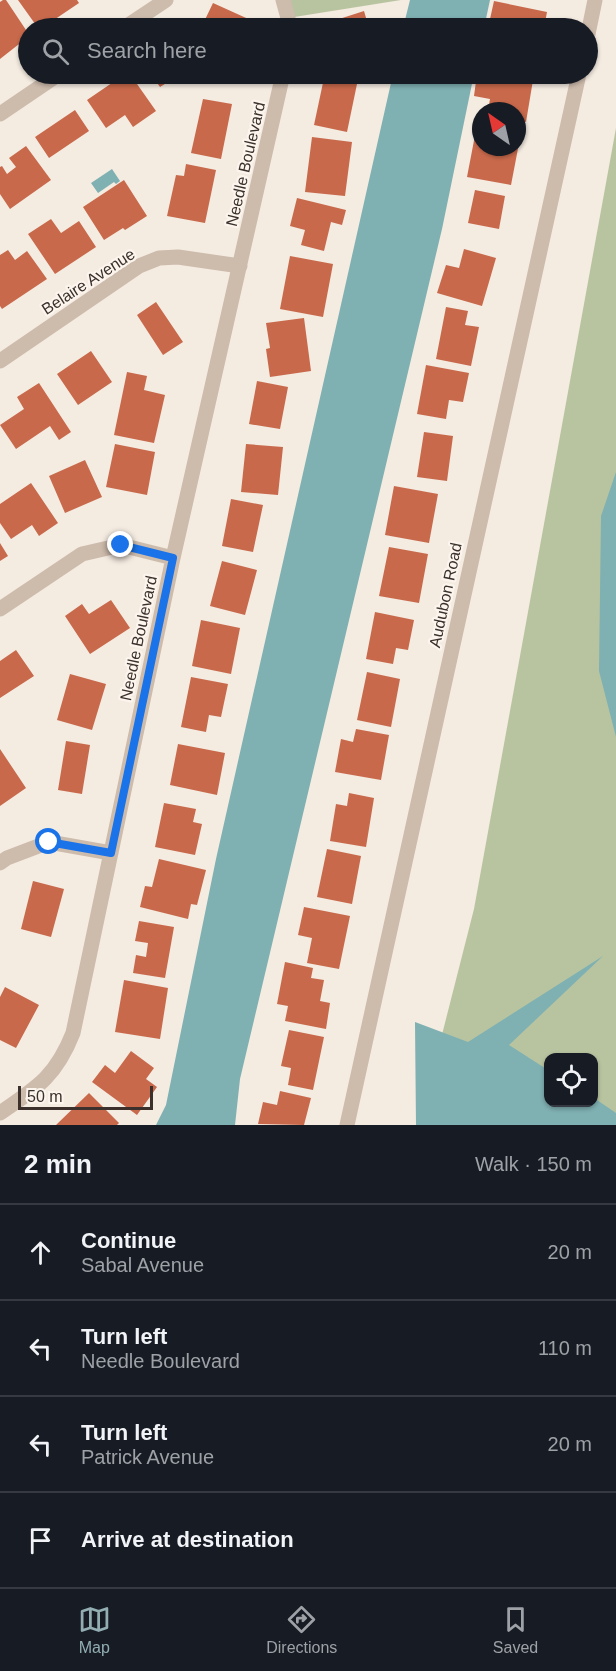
<!DOCTYPE html>
<html lang="en">
<head>
<meta charset="utf-8">
<style>
	:root { --surface:#171b24; --page:#20242c; --text:#f1f3f6; --muted:#9ea1a6; --line:#363941; --accent:#92aeb2 }
	body { margin:0; font-family:Helvetica,sans-serif; background:var(--page); color:var(--text) }
	.controls { position:absolute; right:18px; bottom:18px; display:grid; overflow:hidden; border-radius:12px; box-shadow:0 2px 4px #0004 }
	.controls button { width:54px; height:54px; display:grid; place-items:center; padding:0; border:0; border-bottom:2px solid var(--line); background:var(--surface); color:var(--text); font:30px sans-serif }
	.compass { position:absolute; left:472px; top:102px; width:54px; height:54px; border-radius:50%; background:var(--surface); box-shadow:0 2px 4px #0004; rotate:326deg }
	.scale { position:absolute; left:18px; bottom:15px; width:135px; box-sizing:border-box; padding-left:6px; border:3px solid #3b302b; border-top:0; font-size:16px; line-height:21px; white-space:nowrap; color:#3b302b; -webkit-text-stroke:4px #fbf5ee; paint-order:stroke }
	.stop { position:absolute; width:18px; height:18px; margin:-14px; border:4px solid #1a73e8; border-radius:50%; background:#fff }
	.stop.end { background:#1a73e8; border-color:#fff; box-shadow:0 2px 6px #0008 }
	.list { margin:0; padding:0; list-style:none }
	h2 { display:flex; justify-content:space-between; align-items:center; height:78px; margin:0; padding:0 24px; font-size:26px }
	h2 small { font-size:20px; font-weight:400; color:var(--muted) }
	.list li { display:grid; grid-template-columns:39px 1fr auto; gap:18px; align-items:center; box-sizing:border-box; height:96px; padding:0 24px; border-top:2px solid var(--line) }
	.list b { display:block; font-size:22px; white-space:nowrap }
	.list p { margin:0; font-size:20px; white-space:nowrap; color:var(--muted) }
	.list em { font-size:20px; font-style:normal; color:var(--muted) }
	.icon { flex:none; width:33px; height:33px; fill:none; stroke:currentColor; stroke-width:2; stroke-linecap:round; stroke-linejoin:round }
	.map { position:relative; flex:none; width:616px; height:1125px; overflow:hidden }
	.search { position:absolute; background:var(--surface); box-shadow:0 2px 4px #0004; left:18px; right:18px; top:18px; height:66px; display:flex; align-items:center; gap:15px; box-sizing:border-box; padding:0 21px; border-radius:33px; color:var(--muted); font-size:22px }
	.sheet { height:462px; background:var(--surface) }
	nav { display:flex; justify-content:space-around; align-items:center; box-sizing:border-box; height:84px; border-top:2px solid var(--line); background:var(--surface); font-size:16px; color:var(--muted) }
	nav a { display:grid; justify-items:center; gap:3px }
	nav .on { color:var(--accent) }
	.map>svg:first-child { display:block }
	.green { fill:#b8c4a0; fill-rule:evenodd }
	.water { fill:#7fb0b2 }
	.building { fill:#c8694b }
	.lines { fill:none; stroke-linecap:round; stroke-linejoin:round }
	.minor { stroke:#cdbbac; stroke-width:15 }
	.route { stroke:#1a73e8; stroke-width:8 }
	.labels { text-anchor:middle; stroke-width:4.5; stroke-linejoin:round; paint-order:stroke }
	.street-label { font-size:16px; fill:#3b302b; stroke:#fbf5ee }
</style>
</head>
<body>
<div class="map">
<svg width="616" height="1125" viewBox="0 0 616 1125">
	<rect width="100%" height="100%" fill="#f4ebe1"/>
	<path class="green" d="M283,0H401L288,18Z
		M616,128V1125H419L474,909ZM548,1058H594V1102H548Z"/>
	<path class="water" d="M410,0H490L484,28H403Z
		M393,74H474L442,229L240,1079L235,1125H156L166,1105L216,859Z
		M112,169L120,181L116,184L114,182L98,193L91,183Z
		M616,472V737L599,671L601,516Z
		M603,956L509,1045L548,1070V1102H594V1098L616,1113V1125H416L415,1022L468,1042Z"/>
	<path class="building" d="M3,0H6L28,33V37L0,59V2Z
		M18,0H77L79,3L42,28H38Z
		M494,1L547,12L544,28H488Z
		M213,3L255,22L252,28H201Z
		M364,11L369,28H336L333,21Z
		M125,74H130L156,111L133,127L125,115L106,128L87,100Z
		M151,74H181L160,87Z
		M477,74H534L526,122L517,120V111H488L490,99L474,96Z
		M324,78L357,84L347,132L314,125Z
		M203,99L232,104L221,159L191,153Z
		M75,110L89,131L49,158L35,137Z
		M477,125L481,126V147H517V133H521L511,185L467,177Z
		M312,137L352,142L345,196L305,192Z
		M26,146L51,180L10,209L0,194V167L2,166L7,174L16,167L9,158Z
		M186,164L216,170L205,223L167,216L176,175L184,176Z
		M124,180L147,216L125,230L123,228L104,240L83,207Z
		M475,190L505,196L499,229L468,223Z
		M297,198L346,210L342,225L331,222L324,251L301,245L305,230L290,226Z
		M51,219L61,233L79,221L96,247L55,274L28,234Z
		M464,249L496,258L482,306L437,293L446,265L459,268Z
		M8,250L15,260L27,251L47,279L2,309L0,306V255Z
		M290,256L333,264L323,317L280,309Z
		M156,302L183,342L163,355L137,315Z
		M446,307L468,311L465,325L479,327L471,366L436,359Z
		M304,318L311,371L270,377L266,349L270,348L266,323Z
		M91,351L112,382L78,405L57,374Z
		M426,365L469,373L463,402L449,400L446,419L417,414Z
		M127,372L147,376L144,390L165,395L154,443L114,435Z
		M257,381L288,387L280,429L249,424Z
		M39,383L71,432L59,440L50,426L16,449L0,425L24,409L17,397Z
		M424,432L453,436L447,481L417,477Z
		M115,444L155,452L147,495L106,487Z
		M246,444L283,447L278,495L241,492Z
		M85,460L102,497L65,513L49,476Z
		M31,483L58,523L39,536L32,525L11,539L0,523V504Z
		M394,486L438,494L429,543L385,535Z
		M231,499L263,505L253,552L222,546Z
		M0,543L8,556L0,561Z
		M389,547L428,554L419,603L379,596Z
		M222,561L257,570L245,615L210,606Z
		M111,600L130,628L90,654L65,616L82,604L89,614Z
		M375,612L414,620L408,650L396,648L393,664L366,659Z
		M201,620L240,628L231,674L192,666Z
		M16,650L34,676L0,698V661Z
		M367,672L400,679L391,727L357,720Z
		M70,674L106,684L92,730L57,720Z
		M191,677L228,684L221,717L209,715L206,732L181,727Z
		M356,729L389,735L381,780L335,772L341,739L353,742Z
		M66,741L90,745L82,794L58,790Z
		M178,744L225,753L217,795L170,785Z
		M0,749L26,788L0,806Z
		M349,793L374,798L366,847L330,841L336,804L347,806Z
		M164,803L196,809L193,822L202,824L195,855L155,847Z
		M327,849L361,856L352,904L317,897Z
		M159,859L206,870L197,905L191,904L188,919L140,907L145,886L152,887Z
		M33,881L64,889L51,937L21,929Z
		M304,907L350,916L339,969L307,963L312,938L298,935Z
		M139,921L174,927L165,978L133,973L136,955L146,957L148,943L135,941Z
		M285,962L313,968L311,978L324,980L320,1001L330,1003L326,1029L285,1021L288,1006L277,1004Z
		M124,980L168,988L160,1039L115,1032Z
		M5,987L39,1005L16,1048L0,1040V997Z
		M289,1030L324,1037L313,1090L288,1085L291,1068L281,1066Z
		M131,1051L154,1068L146,1079L157,1087L137,1115L92,1082L105,1065L115,1073Z
		M280,1091L311,1098L304,1125L258,1124L263,1102L277,1105Z
		M89,1093L119,1123L117,1125H56Z"/>
	<g class="lines">
		<path class="minor" d="M283,0L288,18L289,28
			M124,28L166,0
			M588,34L595,0
			M0,114L59,74
			M0,361L139,266L159,258L178,257L240,266
			M0,609L82,554L121,545L173,558
			M0,863L7,858L49,842L111,853
			M0,1113C38,1087 56,1076 73,1033L173,558L283,74
			M347,1125L579,74"/>
	</g>
	<g class="lines">
		<path class="route" d="M49,842L111,853L173,558L121,545"/>
	</g>
	<g class="labels">
		<g class="street-label">
			<text transform="translate(245 164) rotate(-77)" y="6">Needle Boulevard</text>
			<text transform="translate(88 281) rotate(-33)" y="6">Belaire Avenue</text>
			<text transform="translate(445 595) rotate(-78)" y="6">Audubon Road</text>
			<text transform="translate(138 638) rotate(-78)" y="6">Needle Boulevard</text>
		</g>
	</g>
</svg>
<div class="controls">
<button><svg class="icon" aria-label="locate" viewBox="0 0 24 24"><circle cx="12" cy="12" r="6"/><path d="M12 2v4M12 18v4M2 12h4M18 12h4"/></svg></button>
</div>
<svg class="compass" viewBox="-18 -18 36 36"><path d="M0-13l5 13h-10z" fill="#e53935"/><path d="M0 13l5-13h-10z" fill="#9ea1a6"/></svg>
<div class="scale">50 m</div>
<div class="stop" style="left:49px;top:842px"></div>
<div class="stop end" style="left:121px;top:545px"></div>
<div class="search"><svg class="icon" aria-label="search" viewBox="0 0 24 24"><circle cx="10" cy="10" r="6"/><path d="M15 15l6 6"/></svg>Search here</div>
</div>
<section class="sheet">
<h2>2 min<small>Walk · 150 m</small></h2>
<ul class="list">
<li><svg class="icon" aria-label="ahead" viewBox="0 0 24 24"><path d="M12 20V5M6 11l6-6 6 6"/></svg><div><b>Continue</b><p>Sabal Avenue</p></div><em>20 m</em></li>
<li><svg class="icon" aria-label="left" viewBox="0 0 24 24"><path d="M17 20v-9H6M10 6l-5 5 5 5"/></svg><div><b>Turn left</b><p>Needle Boulevard</p></div><em>110 m</em></li>
<li><svg class="icon" aria-label="left" viewBox="0 0 24 24"><path d="M17 20v-9H6M10 6l-5 5 5 5"/></svg><div><b>Turn left</b><p>Patrick Avenue</p></div><em>20 m</em></li>
<li><svg class="icon" aria-label="arrive" viewBox="0 0 24 24"><path d="M6 21V4h12l-3 4 3 4H6"/></svg><div><b>Arrive at destination</b></div></li>
</ul>
</section>
<nav>
<a class="on"><svg class="icon" aria-label="map" viewBox="0 0 24 24"><path d="M3 6l6-2 6 2 6-2v14l-6 2-6-2-6 2zM9 4v14M15 6v14"/></svg>Map</a>
<a><svg class="icon" aria-label="directions" viewBox="0 0 24 24"><path d="M12 3l9 9-9 9-9-9zM9 14v-3h6M13 9l2 2-2 2"/></svg>Directions</a>
<a><svg class="icon" aria-label="saved" viewBox="0 0 24 24"><path d="M7 4h10v16l-5-4-5 4z"/></svg>Saved</a>
</nav>
</body>
</html>
